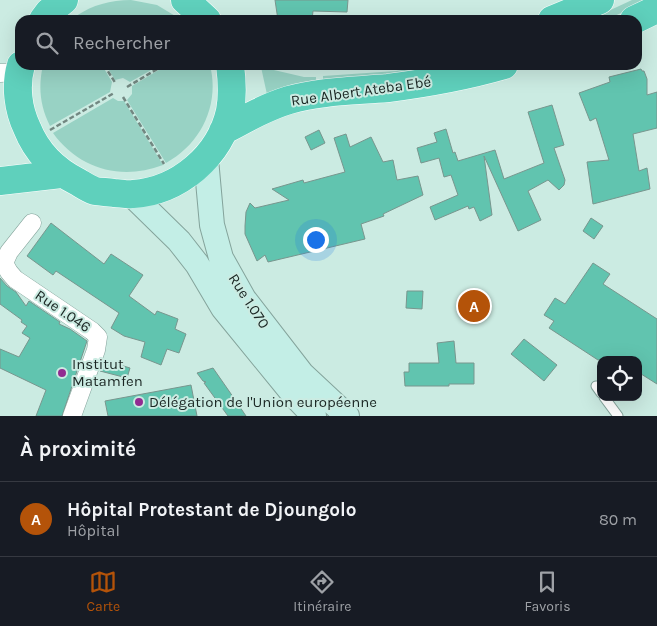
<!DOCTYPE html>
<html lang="fr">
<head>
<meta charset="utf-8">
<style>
	:root { --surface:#171b24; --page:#242831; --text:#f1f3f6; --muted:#9ea1a6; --line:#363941; --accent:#b45309 }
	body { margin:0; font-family:Karla,sans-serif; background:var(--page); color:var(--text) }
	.controls { position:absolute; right:15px; bottom:15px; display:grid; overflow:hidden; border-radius:10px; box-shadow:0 5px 20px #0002 }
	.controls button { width:45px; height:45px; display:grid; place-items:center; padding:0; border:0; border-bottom:1px solid var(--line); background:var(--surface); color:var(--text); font:25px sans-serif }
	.you { position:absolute; left:315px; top:239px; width:18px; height:18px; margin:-12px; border:4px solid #fff; border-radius:50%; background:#1a73e8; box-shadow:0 0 0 8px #1a73e833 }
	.badge { display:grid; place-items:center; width:32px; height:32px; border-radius:50%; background:var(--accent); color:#fff; font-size:16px; font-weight:700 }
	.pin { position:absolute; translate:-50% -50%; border:2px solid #fff; box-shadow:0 1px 5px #0006 }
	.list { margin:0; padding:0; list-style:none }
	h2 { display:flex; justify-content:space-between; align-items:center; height:65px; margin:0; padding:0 20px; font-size:21px }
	h2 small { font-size:16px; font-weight:400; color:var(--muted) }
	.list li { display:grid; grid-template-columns:32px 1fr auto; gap:15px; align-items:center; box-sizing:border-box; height:75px; padding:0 20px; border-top:1px solid var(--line) }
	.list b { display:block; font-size:19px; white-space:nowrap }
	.list p { margin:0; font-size:16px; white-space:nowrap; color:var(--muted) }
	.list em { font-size:16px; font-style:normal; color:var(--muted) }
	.icon { flex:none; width:28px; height:28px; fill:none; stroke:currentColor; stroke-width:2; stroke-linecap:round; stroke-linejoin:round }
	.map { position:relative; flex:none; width:657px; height:416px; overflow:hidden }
	.search { position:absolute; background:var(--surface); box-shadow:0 5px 20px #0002; left:15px; right:15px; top:15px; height:55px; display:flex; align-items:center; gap:12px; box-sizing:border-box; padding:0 18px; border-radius:15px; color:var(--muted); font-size:19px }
	.sheet { height:140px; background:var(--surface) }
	nav { display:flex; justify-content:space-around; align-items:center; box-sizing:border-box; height:70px; border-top:1px solid var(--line); background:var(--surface); font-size:14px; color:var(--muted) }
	nav a { display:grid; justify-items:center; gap:2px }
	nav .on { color:var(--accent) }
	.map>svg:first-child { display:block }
	.green { fill:#98d2c4 }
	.building { fill:#61c4af; stroke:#78968e }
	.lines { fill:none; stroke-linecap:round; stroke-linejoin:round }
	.service-casing { stroke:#84a39b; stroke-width:11 }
	.minor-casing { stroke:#84a39b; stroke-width:19 }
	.secondary-casing { stroke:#84a39b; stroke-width:26 }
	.trunk-casing { stroke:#fff; stroke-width:29 }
	.path { stroke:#728781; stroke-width:2.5; stroke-dasharray:5 2.5; stroke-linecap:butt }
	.service { stroke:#fff; stroke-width:9 }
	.minor { stroke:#fff; stroke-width:18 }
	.secondary { stroke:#c3eee6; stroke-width:24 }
	.trunk { stroke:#5fd0bc; stroke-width:28 }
	.poi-dot { fill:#912b91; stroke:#cbebe2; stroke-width:2 }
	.labels { text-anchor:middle; stroke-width:4; stroke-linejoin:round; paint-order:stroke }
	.street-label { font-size:15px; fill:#1a2623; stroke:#cbebe2 }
	.poi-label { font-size:15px; fill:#1a2623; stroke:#cbebe2; text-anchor:start }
</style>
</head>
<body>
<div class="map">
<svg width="657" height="416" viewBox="0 0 657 416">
	<rect width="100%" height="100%" fill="#cbebe2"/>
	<path class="green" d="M131,0L157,5L182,20H79L76,16C93,5 110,0 131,0Z
		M632,0H649L606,20H589Z
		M43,65H102L112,82L110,92L50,126C40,106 38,87 43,65Z
		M106,65H160L130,82L123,78L115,80Z
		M167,65H210C220,105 201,144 166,163L127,100L132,94V86Z
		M424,66L426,74L323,85V76L396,71Z
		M261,67L304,77H316V85L268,99Z
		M113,98L118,101H124L163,165C121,181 79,169 53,133Z"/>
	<path class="building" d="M275,0H348L347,12L313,11L312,20H278Z
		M641,69L642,71H644L647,79V95L657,92V128L633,134L639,171L647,168L650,189L593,204L587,162L609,160L596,118L590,121L579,93L610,82L609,77Z
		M552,105L564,145L554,148L565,180L564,185L559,190L548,180L528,191L541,220L518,231L484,156L492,215L480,221L474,207L469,209L468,206L435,220L430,207L458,195L451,175L444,177L439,158L421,163L417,148L437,142L434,133L446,129L453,153L455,152L458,161L495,150L504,179L544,163L528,112Z
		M319,130L325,143L311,150L305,137Z
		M346,134L350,147L371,137L383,162L393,160L397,180L418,176L423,195L383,214L384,216L361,224L365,239L268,262L265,255L257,261L245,234V226L246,212L250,203L255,208L289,200L272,189L303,180L304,183L345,172L334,138Z
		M591,218L603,226L594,239L583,231Z
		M51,223L104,264L111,254L143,275L129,296L155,315L157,311L178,319L175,329L186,334L179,353L167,349L161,365L141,357L145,342L124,336L111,328L119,313L56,271L53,275L27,256Z
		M593,263L610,274L603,284L657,319V384L638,372V360H598L549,328L554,321L544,315L555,298L565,304Z
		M0,278L7,286L16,292L26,306L29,301L60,322L59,324L70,329L87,341L62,416H36L46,390L0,368V349L19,357L30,338L22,333L27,326L21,322L22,320L0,304Z
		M407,291H423L422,309L406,308Z
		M524,339L557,365L544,381L511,354Z
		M454,341L456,363H474V384H449V386H405L404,372H409V363H439L437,343Z
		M104,360L130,368L127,378L100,371Z
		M213,368L229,391L246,416H228L204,383L206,382L203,381L197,373Z
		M191,385L197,416H108L105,401Z"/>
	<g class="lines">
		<g class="service-casing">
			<path id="service" d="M596,386L601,393
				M604,397L618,416"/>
		</g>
		<g class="minor-casing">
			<path id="minor" d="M0,73L19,72
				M32,223L9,252L4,263L9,272L15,279L92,331L98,337L96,350L72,416"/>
		</g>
		<g class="secondary-casing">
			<path id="secondary" d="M206,159L212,225L221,258L244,299L302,374L347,416
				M132,195L179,241L197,264L223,308L294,395L314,416"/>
		</g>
		<g class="trunk-casing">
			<path id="trunk" d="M185,0L207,20
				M43,20L49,12L64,0
				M552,20L600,0
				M634,20L657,9
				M21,65C15,86 18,109 27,128C37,153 54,170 78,182C83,185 89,189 95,191C101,192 108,192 114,193C120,193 127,195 133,194C179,191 220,156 230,111C233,95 232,80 230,65
				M223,131C245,119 266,107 289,100C320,91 355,91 388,88C427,83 466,76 504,65
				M0,181L61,174"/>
		</g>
		<path class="path" d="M104,65L116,84
			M127,87L164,65
			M123,97L164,164
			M50,130L114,93"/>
		<use href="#service" class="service"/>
		<use href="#minor" class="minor"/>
		<use href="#secondary" class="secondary"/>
		<use href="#trunk" class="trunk"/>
	</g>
	<g class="poi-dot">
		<circle cx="62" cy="373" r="5"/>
		<circle cx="139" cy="402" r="5"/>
	</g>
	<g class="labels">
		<g class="street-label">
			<text transform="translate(361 91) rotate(-8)" y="5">Rue Albert Ateba Ebé</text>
			<text transform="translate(249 301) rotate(57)" y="5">Rue 1.070</text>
			<text transform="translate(63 311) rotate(34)" y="5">Rue 1.046</text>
		</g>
		<g class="poi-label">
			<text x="72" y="369">Institut<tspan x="72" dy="17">Matamfen</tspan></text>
			<text x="149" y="407">Délégation de l'Union européenne</text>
		</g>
	</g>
</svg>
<div class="controls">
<button><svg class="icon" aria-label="locate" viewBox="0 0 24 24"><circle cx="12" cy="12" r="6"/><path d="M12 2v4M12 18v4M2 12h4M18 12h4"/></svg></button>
</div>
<div class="you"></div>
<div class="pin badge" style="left:474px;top:306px">A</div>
<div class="search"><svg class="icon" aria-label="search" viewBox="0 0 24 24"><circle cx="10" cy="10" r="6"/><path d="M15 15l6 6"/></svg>Rechercher</div>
</div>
<section class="sheet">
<h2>À proximité<small></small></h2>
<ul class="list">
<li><span class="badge">A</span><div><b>Hôpital Protestant de Djoungolo</b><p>Hôpital</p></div><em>80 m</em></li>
</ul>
</section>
<nav>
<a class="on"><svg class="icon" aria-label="map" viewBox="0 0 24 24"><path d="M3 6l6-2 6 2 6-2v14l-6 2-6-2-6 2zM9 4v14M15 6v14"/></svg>Carte</a>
<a><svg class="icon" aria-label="directions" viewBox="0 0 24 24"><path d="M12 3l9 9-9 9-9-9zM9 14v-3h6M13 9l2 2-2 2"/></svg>Itinéraire</a>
<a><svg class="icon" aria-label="saved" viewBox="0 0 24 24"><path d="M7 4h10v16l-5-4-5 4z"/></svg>Favoris</a>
</nav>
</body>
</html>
